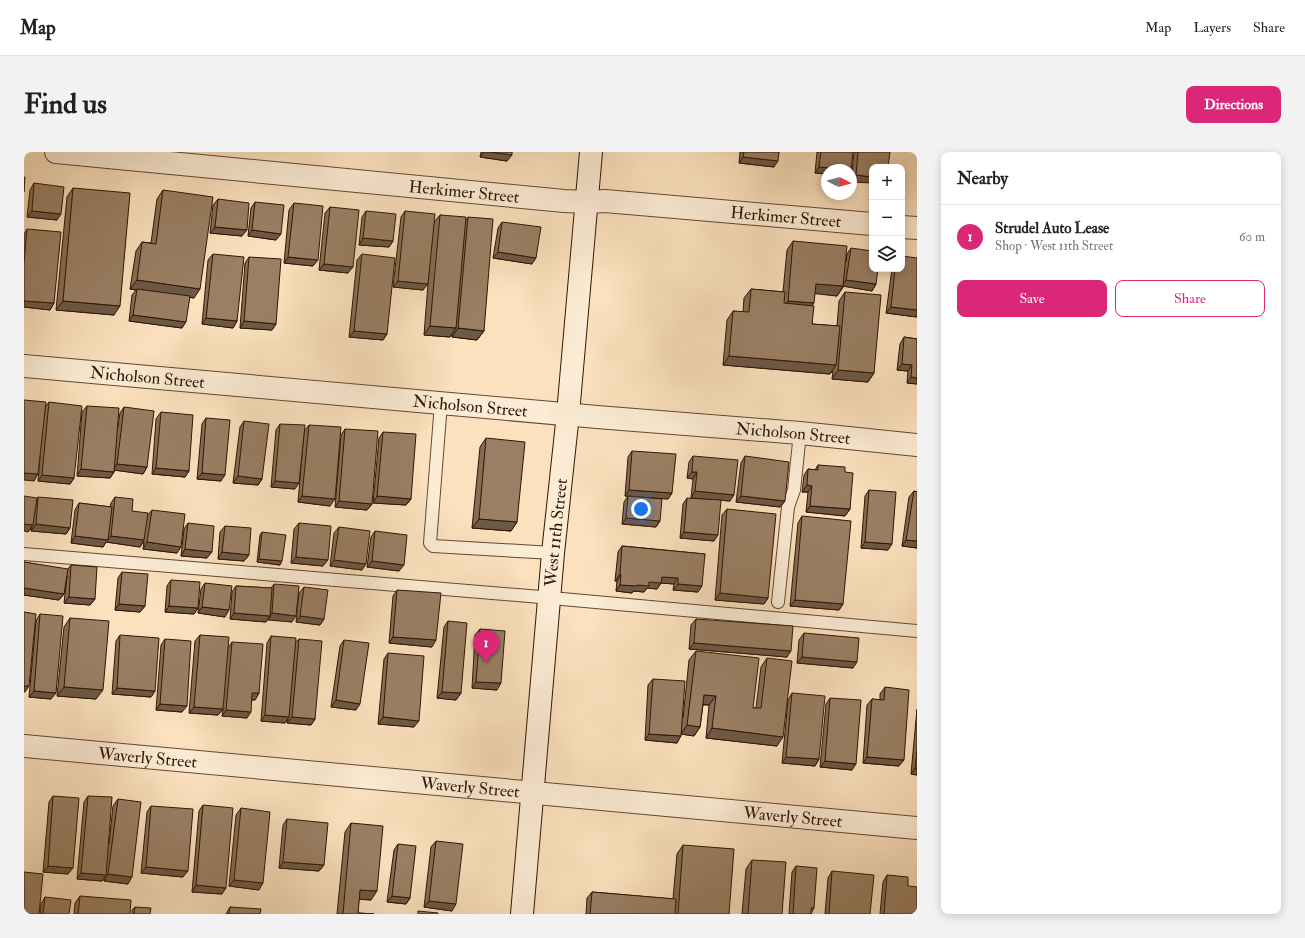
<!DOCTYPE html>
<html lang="en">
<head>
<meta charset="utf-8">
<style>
	:root { --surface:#fff; --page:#f2f2f2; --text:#222; --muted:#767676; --line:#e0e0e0; --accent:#db2777 }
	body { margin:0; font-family:"IM FELL Double Pica",serif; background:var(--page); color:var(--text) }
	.controls { position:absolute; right:12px; top:12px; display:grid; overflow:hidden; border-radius:8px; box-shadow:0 2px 10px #0003 }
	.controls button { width:36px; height:36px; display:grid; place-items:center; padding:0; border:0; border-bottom:1px solid var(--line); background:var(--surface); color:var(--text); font:20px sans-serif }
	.compass { position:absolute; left:797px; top:12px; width:36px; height:36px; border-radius:50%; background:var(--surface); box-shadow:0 2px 10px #0003; rotate:96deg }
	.you { position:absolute; left:617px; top:357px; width:14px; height:14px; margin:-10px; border:3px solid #fff; border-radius:50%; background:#1a73e8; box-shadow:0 0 0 6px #1a73e833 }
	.badge { display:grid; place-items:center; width:26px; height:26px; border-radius:50%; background:var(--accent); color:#fff; font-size:13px; font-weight:700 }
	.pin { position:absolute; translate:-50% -33px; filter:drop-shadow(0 1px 2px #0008) }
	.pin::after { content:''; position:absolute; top:21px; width:14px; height:12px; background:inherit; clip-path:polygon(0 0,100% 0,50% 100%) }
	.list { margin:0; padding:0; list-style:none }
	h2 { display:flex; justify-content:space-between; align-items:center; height:52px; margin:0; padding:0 16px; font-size:17px }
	h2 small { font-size:13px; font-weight:400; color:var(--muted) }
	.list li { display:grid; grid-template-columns:26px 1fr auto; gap:12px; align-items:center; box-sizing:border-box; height:64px; padding:0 16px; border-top:1px solid var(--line) }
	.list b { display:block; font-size:15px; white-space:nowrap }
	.list p { margin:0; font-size:13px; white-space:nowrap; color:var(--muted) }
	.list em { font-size:13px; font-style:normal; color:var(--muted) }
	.actions { display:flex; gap:8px; padding:12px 16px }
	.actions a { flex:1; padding:9px 0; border:1px solid var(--accent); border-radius:8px; text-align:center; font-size:14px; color:var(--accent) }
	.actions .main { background:var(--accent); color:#fff }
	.icon { flex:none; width:22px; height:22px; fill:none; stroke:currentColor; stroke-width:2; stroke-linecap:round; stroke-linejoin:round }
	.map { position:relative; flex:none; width:893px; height:762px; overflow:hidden; border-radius:8px }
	header { display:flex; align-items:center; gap:24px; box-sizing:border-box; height:56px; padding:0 20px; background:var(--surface); border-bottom:1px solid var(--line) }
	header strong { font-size:19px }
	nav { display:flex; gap:22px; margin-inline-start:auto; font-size:14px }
	.intro { display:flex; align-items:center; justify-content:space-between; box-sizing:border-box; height:96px; padding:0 24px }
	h1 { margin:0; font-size:28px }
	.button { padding:10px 18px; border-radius:8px; background:var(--accent); color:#fff; font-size:14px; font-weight:700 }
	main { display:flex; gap:24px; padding:0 24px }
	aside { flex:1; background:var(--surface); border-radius:8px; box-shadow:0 2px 10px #0003 }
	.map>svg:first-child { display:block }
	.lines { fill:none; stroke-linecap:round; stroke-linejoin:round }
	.lane-casing { stroke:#644831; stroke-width:14 }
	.street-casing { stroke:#644831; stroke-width:24 }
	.secondary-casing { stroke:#311502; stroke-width:24 }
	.lane { stroke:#fcecd5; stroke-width:12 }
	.street { stroke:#fcecd5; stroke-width:22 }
	.secondary { stroke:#fcecd5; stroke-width:22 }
	.wall { fill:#846d56; stroke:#311502 }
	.shaded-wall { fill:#6c5946; stroke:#311502 }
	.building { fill:#9a7f64; stroke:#311502 }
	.labels { text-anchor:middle; stroke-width:3; stroke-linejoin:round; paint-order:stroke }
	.street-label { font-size:17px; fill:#311502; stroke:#fcecd5 }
</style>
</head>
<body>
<header>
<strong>Map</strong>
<nav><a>Map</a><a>Layers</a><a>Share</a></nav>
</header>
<div class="intro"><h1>Find us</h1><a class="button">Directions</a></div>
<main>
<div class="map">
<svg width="893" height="762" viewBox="0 0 893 762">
	<rect width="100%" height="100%" fill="#fbe1be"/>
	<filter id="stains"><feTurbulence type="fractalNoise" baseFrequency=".005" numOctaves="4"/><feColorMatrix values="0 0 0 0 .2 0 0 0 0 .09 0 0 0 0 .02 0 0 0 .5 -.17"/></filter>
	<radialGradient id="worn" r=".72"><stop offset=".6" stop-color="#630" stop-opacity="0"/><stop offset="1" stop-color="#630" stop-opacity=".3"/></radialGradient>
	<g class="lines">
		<g class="lane-casing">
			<path id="lane" d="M417,251L406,391L409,394L529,401
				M0,402L505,444L893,479
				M754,450L764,355L770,338L776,281"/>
		</g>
		<g class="street-casing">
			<g id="street">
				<path id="s1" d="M32,0L540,49L563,50L581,49L848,72"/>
				<path d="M878,75L893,76"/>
				<path id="s2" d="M0,214L573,265L776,281L893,293"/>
				<path id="s3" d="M0,594L893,676"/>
			</g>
		</g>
		<g class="secondary-casing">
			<g id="secondary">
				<path id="s4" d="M498,762L529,401L544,262L567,0"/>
			</g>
		</g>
		<use href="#lane" class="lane"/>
		<use href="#street" class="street"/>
		<use href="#secondary" class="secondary"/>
	</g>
	<path class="wall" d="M457,0H488L483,9L456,5Z
		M716,0H755L750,15L715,11Z
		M793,0H829L803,18V22L791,21Z
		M830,0H866L827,30Z
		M10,31L33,68L3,65L6,38Z
		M49,36L90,163L32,158L43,45Z
		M139,38L170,146L165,145L158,176L105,169L108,143L112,138L106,137L112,99L118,90L127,91L133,47Z
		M194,47L218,84L186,81L189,53Z
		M231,50L252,88L224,84L227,56Z
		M270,51L289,114L260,111L265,58Z
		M306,55L324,121L295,118L301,61Z
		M342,59L369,89L365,95L335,93L338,65Z
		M381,59L410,70L416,63L442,68L444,65L460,179L453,188L428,185V183L426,185L400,183L405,118L399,138L369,135L377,65Z
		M478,70L508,112L469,106L474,76Z
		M3,77L30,151L26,158L0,155V82Z
		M769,89L822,110L823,102L827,96L852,132L848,139L820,134L813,144L791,141L788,154V172L813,174L815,149L821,140L850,221L844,230L808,227L809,219L806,222L699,213L703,168L709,159L719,160L720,146L727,137L759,140L763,98Z
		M189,102L213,169L209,176L178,172L184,108Z
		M338,102L363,182L359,188L325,185L333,108Z
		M225,105L252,172L248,178L216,176L221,111Z
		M893,106V165L862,161L868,117H878Z
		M880,185L893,187V232L883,231L884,219L873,218L876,192Z
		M25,250L50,326L46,332L14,329L16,305L10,329L21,255Z
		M63,254L94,275L96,261L100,255L123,315L119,322L91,318L90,320L86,326L53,324L58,260Z
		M137,260L165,319L161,325L128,322L132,267Z
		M182,266L197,329L173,327L178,272Z
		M220,269L238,327L234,333L209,331L216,275Z
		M256,272L271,337L247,335L252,278Z
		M285,273L306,354L274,350L280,279Z
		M321,277L348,352L343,358L311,355L317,283Z
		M359,280L387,347L382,353L349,351L355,286Z
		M462,286L493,370L487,379L448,376L456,295Z
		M608,299L648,341L644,347L619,345L636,369L632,375L598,372L600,350L604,344H601L604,305Z
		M669,304L706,349L667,346L669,327L663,326L665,310Z
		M721,304L761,349L756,355L712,350L717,311Z
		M794,313L821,320L826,357L821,364L782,360L784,340H778L780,323L784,317L791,318Z
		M845,338L864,398L837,396L841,344Z
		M890,339L893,340V396L878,394L885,345Z
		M14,345L46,376L42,382L7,379L8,375L4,380L13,347Z
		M91,345L108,359L123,364L128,358L153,401L119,397L120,389L116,395L82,390L79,395L47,391L51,358L55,351L86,355L87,351Z
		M663,346L690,389L656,386L659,352Z
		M703,357L744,446L740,452L691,448L698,363Z
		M778,364L819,452L815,458L766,454L774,371Z
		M164,371L183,406L157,404L160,377Z
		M275,371L299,414L267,411L270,377Z
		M201,374L225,403L220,409L194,407L196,380Z
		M315,375L338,418L306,414L310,381Z
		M351,379L375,419L343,415L347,385Z
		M238,380L256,413L233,410L236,383Z
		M598,394L681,402L674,440L649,438L650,432L637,431L633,437L623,436L620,440L609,439L608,441L592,439L593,429H591L594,400Z
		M0,410L43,418L47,413L71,447L66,453L40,451L43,424L40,442L35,448L0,443Z
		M98,420L121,454L116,460L91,458L94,426Z
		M147,428L174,456L170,462L141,460L143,434Z
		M181,431L201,465L174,461L177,437Z
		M250,432L268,470L244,467L242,470L206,467L208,440L212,434L247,436Z
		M280,435L300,467L296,473L272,470L275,441Z
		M373,438L408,495L365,491L369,444Z
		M16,462L27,547L5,545L12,469Z
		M46,466L72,547L33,544L40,475Z
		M672,467L763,505L665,497L667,473Z
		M424,469L437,541L432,548L413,546L420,475Z
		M456,477L473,538L448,536L451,483Z
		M780,481L829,516L773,511L775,488Z
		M96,483L131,539L127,545L88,542L92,489Z
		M176,483L204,496L208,490L235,541L231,548H228L223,566L198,564L199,557L194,563L165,561L171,489Z
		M247,484L271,491L275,487L291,567L287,573L263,571L264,567L261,571L237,569L243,491Z
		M141,487L158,560L132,558L137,493Z
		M320,488L332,558L307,555L316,494Z
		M672,499L729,556H732L737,515L743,506L753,594L682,586L685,553H679L676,575L670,584L657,582L653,591L621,588L624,533L629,527L659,566L665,508Z
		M364,501L390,575L354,572L360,507Z
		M861,535L875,614L839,611L843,553L848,547L856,548V542Z
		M768,541L795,607L791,614L758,611L764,548Z
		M806,546L828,618L796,615L802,552Z
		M893,557V623L887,622Z
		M29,644L44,722L19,720L25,650Z
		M64,644L85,692L89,654L94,647L104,732L80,729V725L78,729L53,727L60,650Z
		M179,653L198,742L168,740L175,659Z
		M127,654L159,725L117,721L123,660Z
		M217,656L235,738L205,734L212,663Z
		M263,667L300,713L295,719L255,716L259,673Z
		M327,671L347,748L335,747L334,761L350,762H313L321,680Z
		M412,689L428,759L400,755L407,695Z
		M374,692L386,746L382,752L363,750L370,698Z
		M659,693L705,762H562L563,746L568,740L649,747L653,702Z
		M728,708L758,762H718L722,717Z
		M772,714L790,756L787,762H765L768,720Z
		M808,719L846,762H801L804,726Z
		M863,723L884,734L893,762H856L859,730Z
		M56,744L106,762H50L51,751Z
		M21,745L45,762H16L17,752Z
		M111,755L126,762H108V758Z
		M206,755L236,762H202Z"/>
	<path class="shaded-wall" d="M460,0H466L488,3L483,9L456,5Z
		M719,5L754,9L750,15L715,11Z
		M795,15L827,18H803V22L791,21Z
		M832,23L848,25V31L827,30Z
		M8,59L37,62L33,68L3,65Z
		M191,75L223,78L218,84L186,81Z
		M228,78L257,82L252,88L224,84Z
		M339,86L369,89L365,95L335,93Z
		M474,100L512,106L508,112L469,106Z
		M264,105L294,108L289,114L260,111Z
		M300,112L329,115L324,121L295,118Z
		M113,128L176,137L170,146L106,137Z
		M822,128L852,132L848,139L818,134Z
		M374,129L404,132L399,138L369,135Z
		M792,132L819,134L813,144L785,141Z
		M0,149L30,151L26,158L0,155Z
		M39,149L96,154L90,163L32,158Z
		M764,149L790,151L784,160L757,158Z
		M867,155L893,158V165L862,161Z
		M109,163L162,170L158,176L105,169Z
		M182,166L213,169L209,176L178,172Z
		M220,169L252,172L248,178L216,176Z
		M406,174L432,176L426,185L400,183Z
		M434,176L460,179L453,188L428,185Z
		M330,179L363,182L359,188L325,185Z
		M705,204L812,213L806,222L699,213Z
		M878,212L888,213L884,219L873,218Z
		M814,218L850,221L844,230L808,227Z
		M887,225L893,226V232L883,231Z
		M93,312L123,315L119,322L89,318Z
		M132,316L165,319L161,325L128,322Z
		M57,317L90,320L86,326L53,324Z
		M668,320H673L669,327L663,326Z
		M0,321L14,322L10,329L0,328Z
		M178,321L201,323L197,329L173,327Z
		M18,323L50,326L46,332L14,329Z
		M214,324L238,327L234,333L209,331Z
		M251,329L275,331L271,337L247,335Z
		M783,333L788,334L784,340H778Z
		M605,338L648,341L644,347L601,344Z
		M671,339L710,343L706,349L667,346Z
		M278,344L311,347L306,354L274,350Z
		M353,344L387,347L382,353L349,351Z
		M717,344L761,349L756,355L712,350Z
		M315,349L348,352L343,358L311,355Z
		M786,354L826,357L821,364L782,360Z
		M602,366L636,369L632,375L598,372Z
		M455,367L493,370L487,379L448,376Z
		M0,372L9,373L4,380L0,379Z
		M12,372L46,376L42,382L7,379Z
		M660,380L694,383L690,389L656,386Z
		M51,384L84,388L87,384L120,388L116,395L82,390L79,395L47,391Z
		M882,388L893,389V396L878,394Z
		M123,390L157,395L153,401L119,397Z
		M841,390L868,392L864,398L837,396Z
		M161,397L188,400L183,406L157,404Z
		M198,400L225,403L220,409L194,407Z
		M272,405L304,408L299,414L267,411Z
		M235,407L258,409L256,413L233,410Z
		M310,408L342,412L338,418L306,414Z
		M348,409L380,413L375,419L343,415Z
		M596,422L597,423L593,429H591Z
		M638,425L654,426L650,432L637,431L633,437L623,436L620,440L609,439L608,441L592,439L596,433H613L625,430Z
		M654,432L678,434L674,440L649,438Z
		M0,436L40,442L35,448L0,443Z
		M696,441L744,446L740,452L691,448Z
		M45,445L71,447L66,453L40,451Z
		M771,448L819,452L815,458L766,454Z
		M95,452L121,454L116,460L91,458Z
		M145,454L174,456L170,462L141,460Z
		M178,455L205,458L201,465L174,461Z
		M210,461L246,464L242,470L206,467Z
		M248,461L272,464L268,470L244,468Z
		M276,464L300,467L296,473L272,470Z
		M369,485L412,488L408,495L365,491Z
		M670,491L767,499L763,505L665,497Z
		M778,505L833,510L829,516L773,511Z
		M452,530L477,531L473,538L448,536Z
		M0,534H5L1,540H0Z
		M40,535L79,538L72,547L33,544Z
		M93,536L131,539L127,545L88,542Z
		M10,539L32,541L27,547L5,545Z
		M418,540L437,541L432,548L413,546Z
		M228,541H235L231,548L224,547Z
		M680,543L692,544L685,553L674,552Z
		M312,548L336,552L332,558L307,555Z
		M136,552L163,554L158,560L132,558Z
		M170,555L199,557L194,563L165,561Z
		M202,558L227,560L223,566L198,564Z
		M241,563L265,565L261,571L237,569Z
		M268,565L291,567L287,573L263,571Z
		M359,565L395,569L390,575L354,572Z
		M663,573L676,575L670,584L657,582Z
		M688,576L759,585L753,594L682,586Z
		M625,582L657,584L653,591L621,588Z
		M762,605L795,607L791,614L758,611Z
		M843,605L880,608L875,614L839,611Z
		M801,609L832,612L828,618L796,615Z
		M891,616H893V623L887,622Z
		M259,710L300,713L295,719L255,716Z
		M24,714L49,716L44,722L19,720Z
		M122,715L164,719L159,725L117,721Z
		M57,721L82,723L78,729L53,727Z
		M84,722L108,725L104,732L80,729Z
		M210,728L239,731L235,738L205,734Z
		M172,733L202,736L198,742L168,740Z
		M336,738L353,739L347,748L330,747Z
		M368,744L386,746L382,752L363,750Z
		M405,749L432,752L428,759L400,755Z"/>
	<path class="building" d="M466,0H488V3Z
		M720,0H755L754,9L719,5Z
		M797,0H829L827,18L795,15Z
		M834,0H866L864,15H848V25L832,23Z
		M0,25H1L0,40Z
		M10,31L40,35L37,62L8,59Z
		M49,36L106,41L96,154L39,149Z
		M139,38L189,45L176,137L113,128L118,90L132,92Z
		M194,47L225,51L223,78L191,75Z
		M231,50L260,53L257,82L228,78Z
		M270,51L299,54L294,108L264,105Z
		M306,55L335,58L329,115L300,112Z
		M342,59L372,62L369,89L339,86Z
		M381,59L411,62L404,132L374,129Z
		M416,63L442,65L432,176L406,174Z
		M444,65L469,67L460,179L434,176Z
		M478,70L517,75L512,106L474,100Z
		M3,77L37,80L30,151L0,149V111Z
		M769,89L823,94L819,134L792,132L790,151L764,149Z
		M827,96L848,99V117H854L852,132L822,128Z
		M189,102L220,105L213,169L182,166Z
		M338,102L371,106L363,182L330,179Z
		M878,104L893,106V158L867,155L871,117H878Z
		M225,105L257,107L252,172L220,169Z
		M113,137L166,144L162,170L109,163Z
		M727,137L761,140L760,151L790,154L788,172L816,174L812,213L705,204L709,159L725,160Z
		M821,140L857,143L850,221L814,218Z
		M880,185L893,187V226L887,225L888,213L878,212Z
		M0,248L22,250L14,322L0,321Z
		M25,250L58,254L50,326L18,323Z
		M63,254L95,256L90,320L57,317Z
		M100,255L130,259L123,315L93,312Z
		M137,260L169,263L165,319L132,316Z
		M182,266L206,268L201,323L178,321Z
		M220,269L245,272L238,327L214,324Z
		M256,272L281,273L275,331L251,329Z
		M285,273L317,275L311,347L278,344Z
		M321,277L354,279L348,352L315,349Z
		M359,280L392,282L387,347L353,344Z
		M462,286L501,290L493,370L455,367Z
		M608,299L652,302L648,341L605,338Z
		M669,304L714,308L710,343L671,339L673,320H668Z
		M721,304L765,310L761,349L717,344Z
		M794,313L821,315V320L829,321L826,357L786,354L788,334L783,333L784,317L794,318Z
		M845,338L872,340L868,392L841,390Z
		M890,339L893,340V389L882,388Z
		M0,344L13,346L9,373L0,372Z
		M604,344L638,347L636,369L602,366Z
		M14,345L49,348L46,376L12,372Z
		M91,345L109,347L108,359L124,361L120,388L87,384Z
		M663,346L697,348L694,383L660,380Z
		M55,351L88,355L84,388L51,384Z
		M703,357L752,362L744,446L696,441Z
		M128,358L161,362L157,395L123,390Z
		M778,364L827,369L819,452L771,448Z
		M164,371L190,374L188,400L161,397Z
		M275,371L307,374L304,408L272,405Z
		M201,374L227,376L225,403L198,400Z
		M315,375L346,379L342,412L310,408Z
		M351,379L383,383L380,413L348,409Z
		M238,380L262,383L258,409L235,407Z
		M598,394L681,402L678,434L654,432V426L638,425L637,431L625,430V434L613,433V434L596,433L597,423L596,422Z
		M0,410L44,417L40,442L0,436Z
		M47,413L73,415L71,447L45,445Z
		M98,420L124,422L121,454L95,452Z
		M147,428L176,430L174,456L145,454Z
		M181,431L208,434L205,458L178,455Z
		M250,432L275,434L272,464L248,461Z
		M212,434L248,436L246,464L210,461Z
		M280,435L304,438L300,467L276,464Z
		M373,438L417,441L412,488L369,485Z
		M0,460L12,462L5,534H0Z
		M16,462L39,464L32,541L10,539Z
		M46,466L85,469L79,538L40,535Z
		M672,467L769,474L767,499L670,491Z
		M424,469L443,471L437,541L418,540Z
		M456,477L481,479L477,531L452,530Z
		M780,481L835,486L833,510L778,505Z
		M96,483L135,486L131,539L93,536Z
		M176,483L205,485L199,557L170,555Z
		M247,484L272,486L265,565L241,563Z
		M141,487L167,489L163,554L136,552Z
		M275,487L298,489L291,567L268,565Z
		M320,488L345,491L336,552L312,548Z
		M208,490L239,492L235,541H228L227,560L202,558Z
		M672,499L735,506L729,556H737L743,506L768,509L759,585L688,576L692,544L680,543L676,575L663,573Z
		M364,501L400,504L395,569L359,565Z
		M629,527L661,529L657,584L625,582Z
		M861,535L885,538L880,608L843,605L848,547L860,548Z
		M768,541L801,544L795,607L762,605Z
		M806,546L837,548L832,612L801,609Z
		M893,599V616H891Z
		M29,644L55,646L49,716L24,714Z
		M64,644L88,645L82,723L57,721Z
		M94,647L117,650L108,725L84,722Z
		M179,653L209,656L202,736L172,733Z
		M127,654L169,657L164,719L122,715Z
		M217,656L246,660L239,731L210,728Z
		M263,667L304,671L300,713L259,710Z
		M327,671L359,674L353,739L336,738L334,761L350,762H319Z
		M412,689L439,692L432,752L405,749Z
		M374,692L392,694L386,746L368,744Z
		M659,693L710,697L705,762H654Z
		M728,708L762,710L758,762H724Z
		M772,714L793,716L790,756H787V762H769Z
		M808,719L850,723L846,762H805Z
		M0,720L19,722L15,762H0Z
		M863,723L884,725V734L893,735V762H860Z
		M568,740L652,747L651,762H566Z
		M56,744L107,748L106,762H54Z
		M21,745L47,748L45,762H19Z
		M111,755L127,756L126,762H110Z
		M206,755L237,757L236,762H205Z
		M394,759L414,761V762H394Z"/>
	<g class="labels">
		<g class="street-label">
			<text dy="6" stroke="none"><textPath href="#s1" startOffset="410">Herkimer Street</textPath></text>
			<text dy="6" stroke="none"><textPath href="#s1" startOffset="733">Herkimer Street</textPath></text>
			<text dy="6" stroke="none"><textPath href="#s2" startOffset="124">Nicholson Street</textPath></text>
			<text dy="6" stroke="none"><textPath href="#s2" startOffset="448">Nicholson Street</textPath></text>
			<text dy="6" stroke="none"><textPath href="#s2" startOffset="772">Nicholson Street</textPath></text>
			<text dy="6" stroke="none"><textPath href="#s4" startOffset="383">West 11th Street</textPath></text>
			<text dy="6" stroke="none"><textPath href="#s3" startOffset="124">Waverly Street</textPath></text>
			<text dy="6" stroke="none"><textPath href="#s3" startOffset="448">Waverly Street</textPath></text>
			<text dy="6" stroke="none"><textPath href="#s3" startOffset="772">Waverly Street</textPath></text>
		</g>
	</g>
	<rect width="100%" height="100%" filter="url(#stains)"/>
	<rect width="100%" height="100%" fill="url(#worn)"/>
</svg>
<div class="controls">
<button>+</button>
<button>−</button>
<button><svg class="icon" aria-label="layers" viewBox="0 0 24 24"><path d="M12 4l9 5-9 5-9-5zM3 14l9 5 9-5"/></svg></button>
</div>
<svg class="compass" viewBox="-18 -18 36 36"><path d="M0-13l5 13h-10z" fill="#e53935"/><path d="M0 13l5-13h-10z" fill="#767676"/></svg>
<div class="you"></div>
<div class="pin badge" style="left:462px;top:511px">1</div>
</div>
<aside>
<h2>Nearby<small></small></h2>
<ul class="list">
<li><span class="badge">1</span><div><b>Strudel Auto Lease</b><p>Shop · West 11th Street</p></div><em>60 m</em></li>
</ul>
<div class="actions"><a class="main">Save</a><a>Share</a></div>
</aside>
</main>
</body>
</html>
